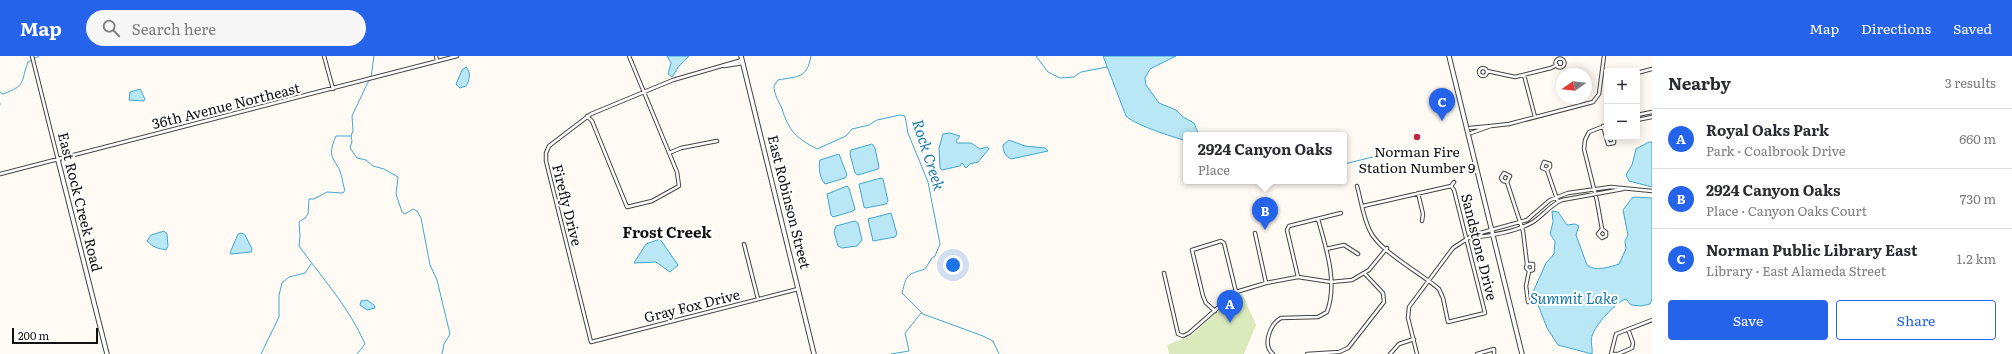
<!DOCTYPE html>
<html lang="en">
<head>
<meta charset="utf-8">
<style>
	:root { --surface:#fff; --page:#f7f7f7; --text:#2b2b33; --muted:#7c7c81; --line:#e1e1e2; --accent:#2563eb }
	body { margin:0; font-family:Literata,serif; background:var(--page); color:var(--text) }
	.controls { position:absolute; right:12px; top:12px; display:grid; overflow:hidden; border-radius:4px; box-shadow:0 2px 10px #0003 }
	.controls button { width:36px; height:36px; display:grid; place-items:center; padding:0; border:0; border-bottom:1px solid var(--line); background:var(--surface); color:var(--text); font:20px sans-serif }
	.compass { position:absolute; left:1556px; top:12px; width:36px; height:36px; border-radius:50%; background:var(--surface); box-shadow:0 2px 10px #0003; rotate:256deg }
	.scale { position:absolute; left:12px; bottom:10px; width:86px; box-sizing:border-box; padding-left:4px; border:2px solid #111; border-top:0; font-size:11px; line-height:14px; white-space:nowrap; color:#111; -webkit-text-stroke:3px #fff; paint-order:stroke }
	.you { position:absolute; left:953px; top:209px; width:14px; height:14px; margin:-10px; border:3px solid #fff; border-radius:50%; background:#1a73e8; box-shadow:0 0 0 6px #1a73e833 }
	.badge { display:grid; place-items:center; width:26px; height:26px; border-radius:50%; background:var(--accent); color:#fff; font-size:13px; font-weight:700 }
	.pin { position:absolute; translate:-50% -33px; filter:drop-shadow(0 1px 2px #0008) }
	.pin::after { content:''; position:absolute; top:21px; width:14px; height:12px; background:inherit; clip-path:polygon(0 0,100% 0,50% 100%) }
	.popup { position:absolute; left:1183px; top:76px; width:164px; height:52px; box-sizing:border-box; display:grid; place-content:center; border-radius:4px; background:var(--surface); filter:drop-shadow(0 1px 3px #0005); font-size:13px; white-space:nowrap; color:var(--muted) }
	.popup b { font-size:15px; color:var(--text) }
	.popup::after { content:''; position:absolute; left:50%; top:100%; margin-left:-8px; border:8px solid transparent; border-top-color:var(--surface) }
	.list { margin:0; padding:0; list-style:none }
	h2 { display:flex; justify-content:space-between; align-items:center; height:52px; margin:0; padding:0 16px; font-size:17px }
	h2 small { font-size:13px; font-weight:400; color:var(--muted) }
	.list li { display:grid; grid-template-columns:26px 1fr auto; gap:12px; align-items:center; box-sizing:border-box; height:60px; padding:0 16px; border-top:1px solid var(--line) }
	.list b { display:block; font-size:15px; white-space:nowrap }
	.list p { margin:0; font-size:13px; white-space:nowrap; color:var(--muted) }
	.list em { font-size:13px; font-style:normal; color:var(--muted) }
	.actions { display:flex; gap:8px; padding:12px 16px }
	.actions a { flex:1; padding:9px 0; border:1px solid var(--accent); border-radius:4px; text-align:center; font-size:14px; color:var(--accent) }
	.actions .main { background:var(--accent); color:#fff }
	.icon { flex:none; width:22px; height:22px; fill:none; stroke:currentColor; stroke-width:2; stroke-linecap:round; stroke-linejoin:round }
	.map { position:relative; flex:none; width:1652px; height:298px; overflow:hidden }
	header { display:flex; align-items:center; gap:24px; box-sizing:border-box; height:56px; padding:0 20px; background:var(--accent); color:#fff }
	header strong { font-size:19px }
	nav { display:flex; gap:22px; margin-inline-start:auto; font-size:14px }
	.search { width:280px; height:36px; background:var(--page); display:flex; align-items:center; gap:10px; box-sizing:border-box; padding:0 14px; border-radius:22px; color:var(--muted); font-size:15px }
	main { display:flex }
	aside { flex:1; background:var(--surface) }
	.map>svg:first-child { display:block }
	.green { fill:#daeabd }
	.water { fill:#b9e7f6; stroke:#40a7ce }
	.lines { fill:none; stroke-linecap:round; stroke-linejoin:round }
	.stream { stroke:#40a7ce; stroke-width:1 }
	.minor-casing { stroke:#444; stroke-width:4.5 }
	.tertiary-casing { stroke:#444; stroke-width:5.5 }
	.minor { stroke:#fff; stroke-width:2.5 }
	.tertiary { stroke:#fff; stroke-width:3.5 }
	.poi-dot { fill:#c22742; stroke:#fff; stroke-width:1.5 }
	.labels { text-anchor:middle; stroke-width:4; stroke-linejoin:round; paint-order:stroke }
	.street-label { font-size:14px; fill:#111; stroke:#fff }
	.poi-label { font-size:14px; fill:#111; stroke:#fff }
	.water-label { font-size:15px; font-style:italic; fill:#1879a4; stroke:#fff }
	.neighbourhood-label { font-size:15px; font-weight:bold; fill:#111; stroke:#fff }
</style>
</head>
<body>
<header>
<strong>Map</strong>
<div class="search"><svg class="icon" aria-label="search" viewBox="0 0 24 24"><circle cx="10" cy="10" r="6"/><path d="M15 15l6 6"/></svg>Search here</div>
<nav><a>Map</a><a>Directions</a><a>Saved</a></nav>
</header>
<main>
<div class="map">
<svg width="1652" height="298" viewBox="0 0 1652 298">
	<rect width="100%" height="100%" fill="#fffbf4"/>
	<path class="green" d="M1242,237L1256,269L1244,298H1169L1167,289L1192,279L1229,245Z"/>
	<path class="water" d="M667,0H689L679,10L672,21L668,18L671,7Z
		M1103,0H1176L1150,13L1145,22L1146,29L1159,47L1176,54L1183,61L1194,67L1199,79H1186V85C1171,80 1137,70 1126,60Z
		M466,11C471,16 470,24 466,30L460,32L456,28L462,14Z
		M140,33L145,43L144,45L129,44L130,36Z
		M950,77L960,80L956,85L957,87H971L980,93L987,91L989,93L978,106L970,108L966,112L962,107L960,110L942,114L940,112L939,92L943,78Z
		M1009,84L1025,90L1045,92L1048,95L1011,103C1005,99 1003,96 1003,89Z
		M1649,86H1652V131L1629,125L1626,119L1632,109L1636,93Z
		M872,88L875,92L879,111L878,113L858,119L855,117L850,98L851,94Z
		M839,98L847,119L845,122L825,128C820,123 818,111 820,104Z
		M881,122L883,123L888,145L886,148L866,152L864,151L859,128Z
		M847,130L849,132L855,153L853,155L833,161L831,159L827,138Z
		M1635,141L1652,142V243L1650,248L1641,250L1631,249L1626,243C1616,246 1595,269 1592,280C1590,287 1593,291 1592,298L1558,289L1547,272L1533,236L1546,207L1554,198L1555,185L1550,178L1553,166L1552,155L1558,156L1567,169L1575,168L1579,170L1576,179L1587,209C1595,216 1610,211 1619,208L1626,193L1625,185L1628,179L1623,154L1632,142Z
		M891,157L897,178L895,181L873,185L868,163Z
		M855,165L858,167L862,184L857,190L842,192L838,190L834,176L836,170Z
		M164,175L167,178L168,190L166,194C157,192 154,192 147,185L151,179Z
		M242,177L245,179L252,193L251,196L231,198L230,197L238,178Z
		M660,183L678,209L670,216L656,206L634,207L646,188Z
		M367,244L374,249L375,252L367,254L360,249L361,245Z"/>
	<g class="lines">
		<path class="stream" d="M811,0C807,23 798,20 778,24L774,30C774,39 779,45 782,53C789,75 796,82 817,93L846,80L852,73L869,69L877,64L900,59L905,60L908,77L928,126L940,188L935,200L932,202L925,213C907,219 907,217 902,237L923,258L983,280L993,285L999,298
			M1036,0L1048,16L1060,22L1074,21L1081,16L1107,11
			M371,21L374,0
			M369,24L352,60L353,75L351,80L352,85L350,92L357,102L366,104L373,110L384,113L398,121L396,138L402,156L405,158L413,153L417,155L421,162L430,209L437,224L450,278L444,288L442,298
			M0,36L3,38C27,29 20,27 28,6L39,0
			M0,47V49
			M351,80H336C325,105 337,101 342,122C343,127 343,129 345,134L343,137L327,136L314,143H309L308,158L305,162L299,166L300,180L299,190C322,222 349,251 365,288L357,298
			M1344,108L1373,101
			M261,298L279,261V239L282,227L289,221L305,217L311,208
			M891,298L909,295L905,277L921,257"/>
		<g class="minor-casing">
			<path id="minor" d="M32,0L58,104
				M324,0L333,33
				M436,0L437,5
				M1555.5 7a4.5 4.5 0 1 1 9 0a4.5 4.5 0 1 1-9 0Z
				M742,4L673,24L591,58L549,90L546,97V105L591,286L798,233
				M724,10L743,7
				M1479 16a4 4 0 1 1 8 0a4 4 0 1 1-8 0Z
				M1487,15L1515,21L1551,12L1557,9
				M1637,17L1652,13
				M1524,19L1535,61
				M1637,59L1652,56
				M587,60L592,65L627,151L652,145L679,130L677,116L629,0
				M1637,64L1652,61
				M1491,70L1509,68L1593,46L1599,38L1604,0
				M1603,70L1608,88L1614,87V81
				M1470,72L1491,70L1471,77
				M669,97L681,92L717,85
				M1547,114L1542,112L1544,106L1550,108V111L1547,114L1558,146
				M0,118L457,0
				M1507,126L1503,125L1501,122L1504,117L1510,120L1507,126L1523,175L1527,208L1526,212L1529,215L1533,214V208H1527
				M1357,130C1361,144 1363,161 1370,175C1379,195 1421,217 1439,233L1443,242L1448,266L1485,257L1454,134L1451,130L1363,150
				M1451,130L1454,126
				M1418,137L1423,158L1422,165
				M1602,173L1598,178L1602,182L1606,180V176L1602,173L1597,145L1584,93L1585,84L1589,76L1607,69
				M1255,177L1266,227
				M1469,182C1489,180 1516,176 1533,166C1544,159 1550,149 1562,144L1623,133
				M744,188L758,243
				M1326,193L1344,189L1358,198
				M1164,217L1178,278L1183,280L1189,277L1236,236L1266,227L1298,221L1331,226L1352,224L1369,214L1387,192
				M1298,221L1287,174L1289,170L1341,157
				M1528,246L1526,230L1529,215
				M1215,255L1206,247L1203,240L1192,194L1221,185L1224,187L1236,236
				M1273,298C1262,289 1270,268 1281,262L1318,261L1327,256C1338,226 1326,192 1318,163
				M1307,298L1339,296L1348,292L1384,246L1383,237L1365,218
				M1390,298L1399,288L1414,283
				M1417,298L1408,262L1409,251L1453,192L1473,179L1527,164L1550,144L1568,137L1611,131L1652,135
				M1477,298L1494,293V298
				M1611,298L1616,278L1652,264
				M1611,298H1618L1632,292L1633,287L1628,273"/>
		</g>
		<g class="tertiary-casing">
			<path id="tertiary" d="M741,0L814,298
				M1449,0L1522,298
				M58,104L107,298"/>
		</g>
		<use href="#minor" class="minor"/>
		<use href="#tertiary" class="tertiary"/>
	</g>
	<circle class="poi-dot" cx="1417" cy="81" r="4"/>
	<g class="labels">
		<g class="street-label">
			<text transform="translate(226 50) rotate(-14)" y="5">36th Avenue Northeast</text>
			<text transform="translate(80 146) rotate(76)" y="5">East Rock Creek Road</text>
			<text transform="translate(789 146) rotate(76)" y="5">East Robinson Street</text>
			<text transform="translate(567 149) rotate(76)" y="5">Firefly Drive</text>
			<text transform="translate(1479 191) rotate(76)" y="5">Sandstone Drive</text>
			<text transform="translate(692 250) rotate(-14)" y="5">Gray Fox Drive</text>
		</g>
		<g class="poi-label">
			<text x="1417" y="101">Norman Fire<tspan x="1417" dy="16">Station Number 9</tspan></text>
		</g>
		<g class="water-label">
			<text transform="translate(928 99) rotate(72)" y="5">Rock Creek</text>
			<text x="1574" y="248">Summit Lake</text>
		</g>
		<g class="neighbourhood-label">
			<text x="667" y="182">Frost Creek</text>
		</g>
	</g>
</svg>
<div class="controls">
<button>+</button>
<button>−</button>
</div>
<svg class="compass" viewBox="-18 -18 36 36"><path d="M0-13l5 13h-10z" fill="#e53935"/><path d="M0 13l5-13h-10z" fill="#7c7c81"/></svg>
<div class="scale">200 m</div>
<div class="you"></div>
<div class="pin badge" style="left:1230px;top:267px">A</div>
<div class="pin badge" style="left:1265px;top:174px">B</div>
<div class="popup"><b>2924 Canyon Oaks</b>Place</div>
<div class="pin badge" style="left:1442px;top:65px">C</div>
</div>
<aside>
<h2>Nearby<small>3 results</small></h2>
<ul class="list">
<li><span class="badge">A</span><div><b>Royal Oaks Park</b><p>Park · Coalbrook Drive</p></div><em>660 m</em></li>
<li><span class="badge">B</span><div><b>2924 Canyon Oaks</b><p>Place · Canyon Oaks Court</p></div><em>730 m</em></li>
<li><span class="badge">C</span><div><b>Norman Public Library East</b><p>Library · East Alameda Street</p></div><em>1.2 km</em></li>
</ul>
<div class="actions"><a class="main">Save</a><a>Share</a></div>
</aside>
</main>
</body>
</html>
